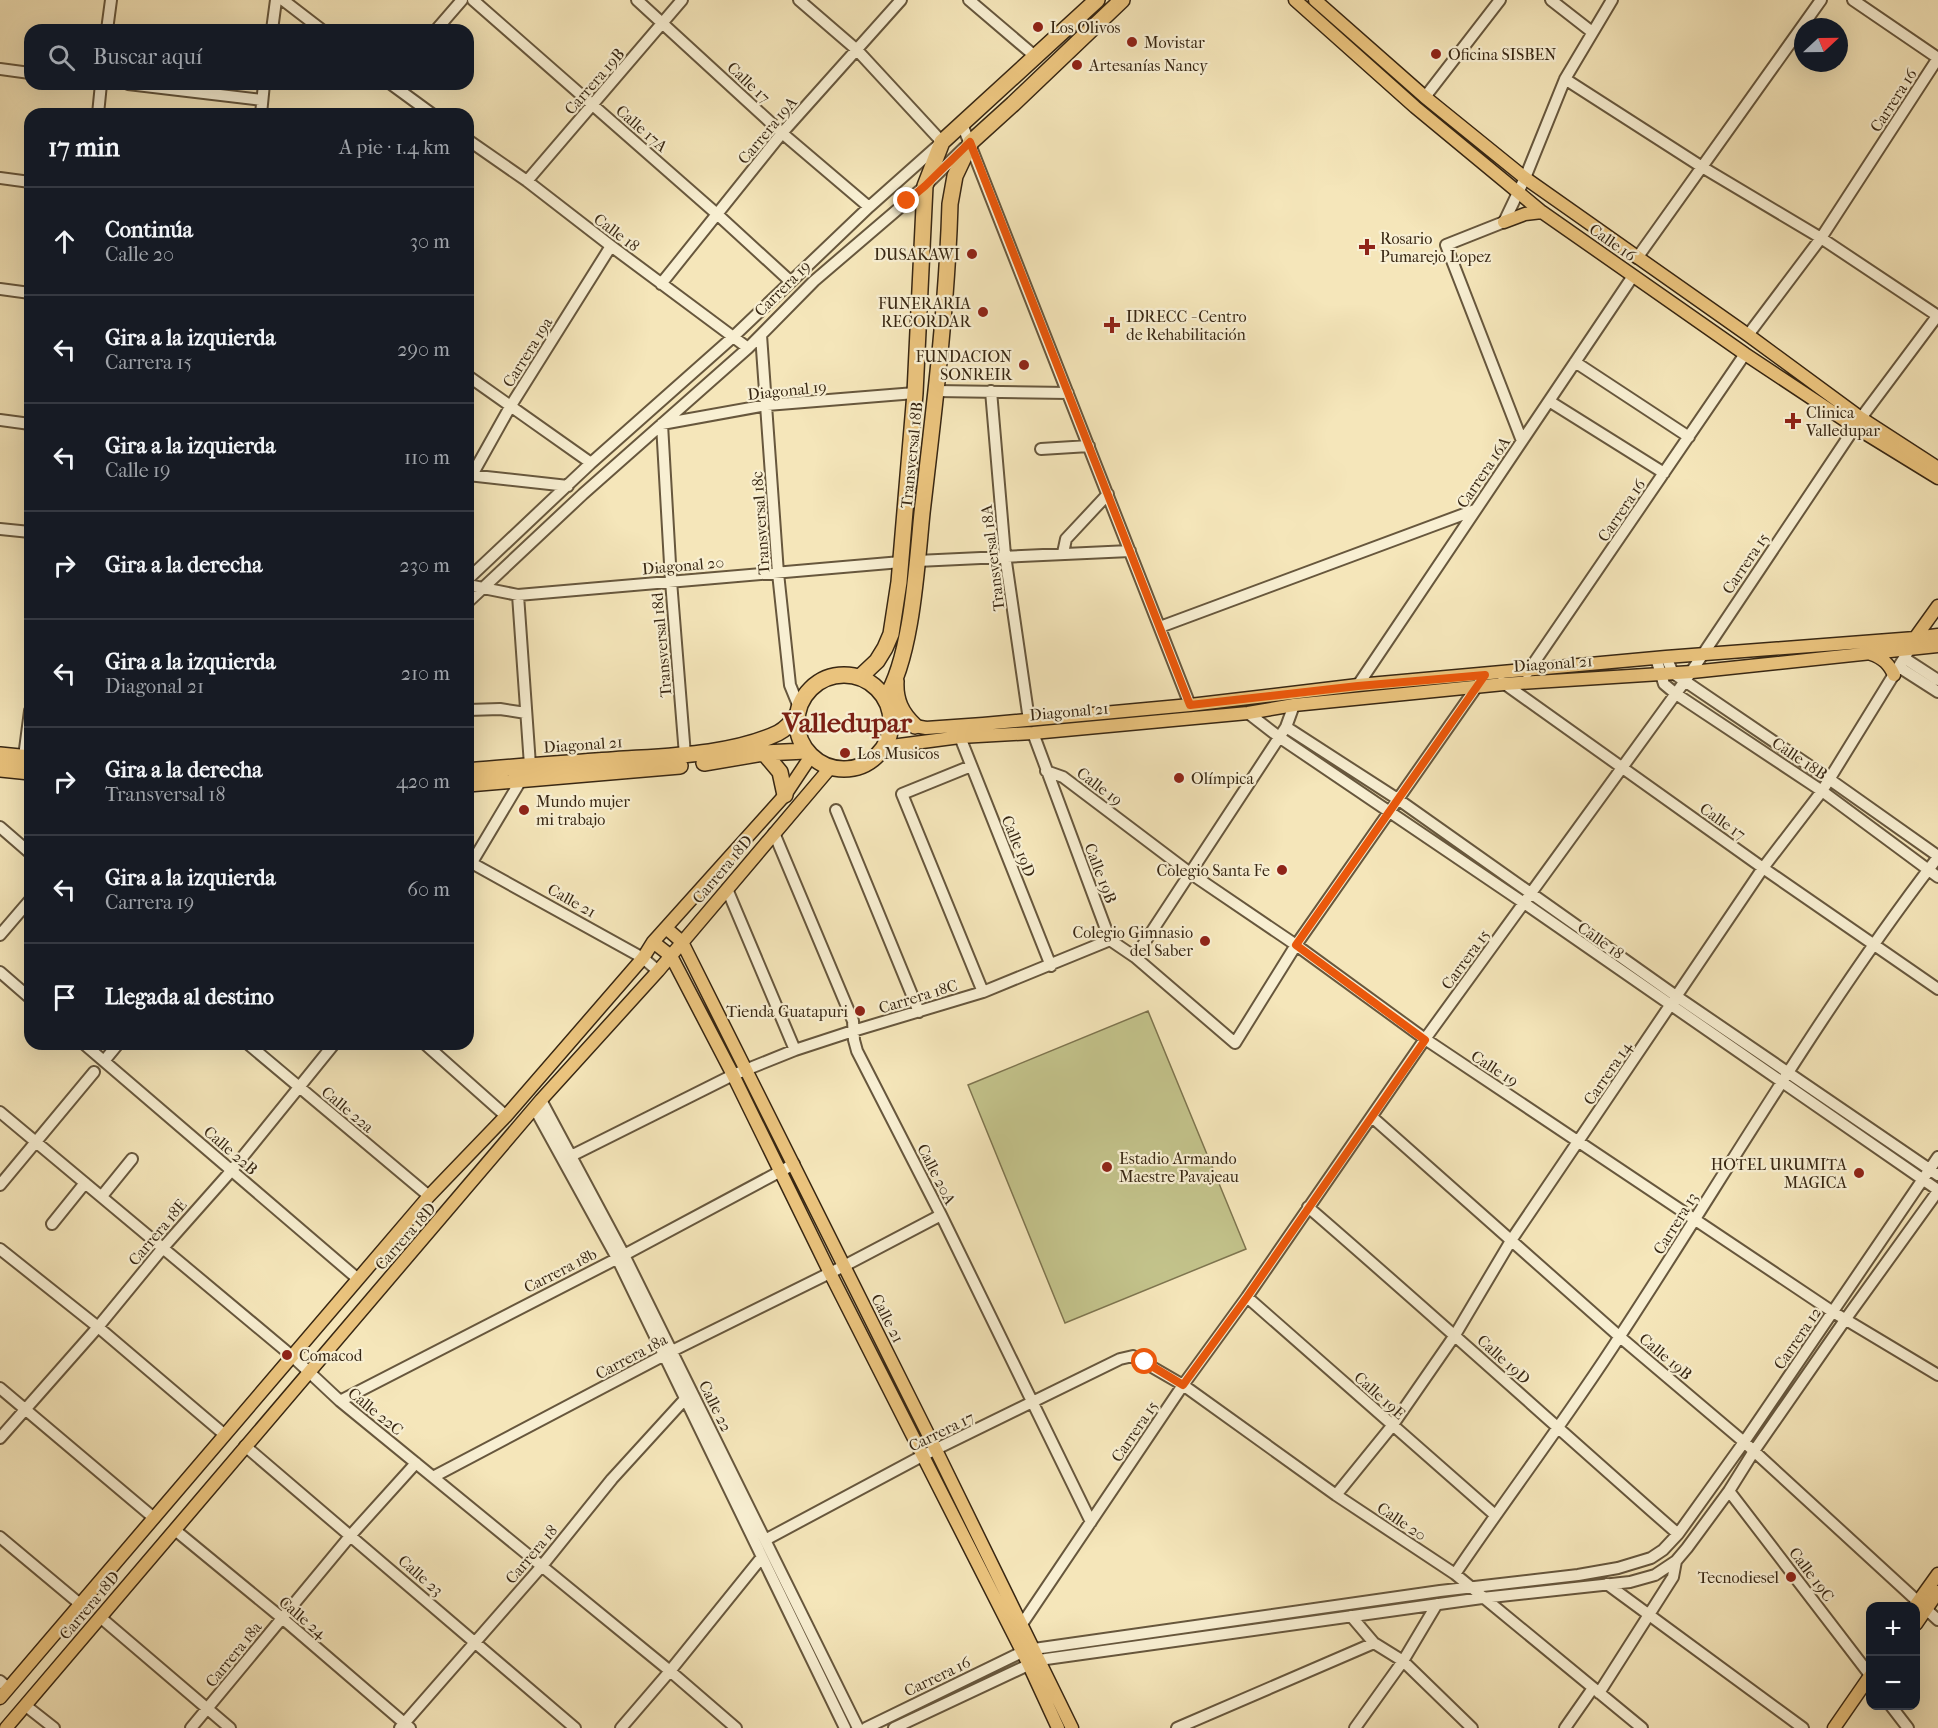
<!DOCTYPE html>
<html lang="es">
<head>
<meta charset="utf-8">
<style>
	:root { --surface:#171b24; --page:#20242c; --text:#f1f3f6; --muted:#9ea1a6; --line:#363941 }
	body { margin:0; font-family:"IM FELL French Canon",serif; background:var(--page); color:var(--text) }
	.controls { position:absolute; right:18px; bottom:18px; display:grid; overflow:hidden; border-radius:12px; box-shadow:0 6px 24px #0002 }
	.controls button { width:54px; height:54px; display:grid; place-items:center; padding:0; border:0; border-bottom:2px solid var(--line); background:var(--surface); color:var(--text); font:30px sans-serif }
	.compass { position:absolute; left:1794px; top:18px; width:54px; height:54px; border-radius:50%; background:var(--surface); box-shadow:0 6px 24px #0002; rotate:68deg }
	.stop { position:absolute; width:18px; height:18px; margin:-14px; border:4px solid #ea580c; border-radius:50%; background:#fff }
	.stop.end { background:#ea580c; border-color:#fff; box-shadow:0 2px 6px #0008 }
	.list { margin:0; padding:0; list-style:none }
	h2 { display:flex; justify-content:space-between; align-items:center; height:78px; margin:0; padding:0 24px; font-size:26px }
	h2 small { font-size:20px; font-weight:400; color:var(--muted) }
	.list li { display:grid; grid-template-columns:39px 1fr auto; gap:18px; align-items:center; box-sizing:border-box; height:108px; padding:0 24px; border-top:2px solid var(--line) }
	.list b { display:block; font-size:22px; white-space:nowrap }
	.list p { margin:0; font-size:20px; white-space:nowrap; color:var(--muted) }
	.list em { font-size:20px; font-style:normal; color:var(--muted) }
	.icon { flex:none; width:33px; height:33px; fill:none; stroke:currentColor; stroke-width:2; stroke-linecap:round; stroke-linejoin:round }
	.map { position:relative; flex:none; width:1938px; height:1728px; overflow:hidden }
	.search { position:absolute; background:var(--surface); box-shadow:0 6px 24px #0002; left:24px; top:24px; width:450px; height:66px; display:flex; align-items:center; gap:15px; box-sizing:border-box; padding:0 21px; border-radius:18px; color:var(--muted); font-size:22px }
	.panel { position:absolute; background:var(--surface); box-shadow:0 6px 24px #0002; left:24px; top:108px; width:450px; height:942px; border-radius:18px }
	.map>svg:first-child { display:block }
	.green { fill:#c3c38b; stroke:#7e754f; stroke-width:1.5 }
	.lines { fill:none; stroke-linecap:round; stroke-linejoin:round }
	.minor-casing { stroke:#67573d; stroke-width:14 }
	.major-casing { stroke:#382713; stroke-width:15 }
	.highway-casing { stroke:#382713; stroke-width:18 }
	.minor { stroke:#f8efd2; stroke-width:10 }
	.major { stroke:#eac37d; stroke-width:12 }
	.highway { stroke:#eac37d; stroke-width:15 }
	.route { stroke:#ea580c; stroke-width:8 }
	.poi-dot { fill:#8f2418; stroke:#f8efd2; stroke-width:2 }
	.labels { text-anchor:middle; stroke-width:4.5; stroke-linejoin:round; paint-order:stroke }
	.poi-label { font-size:16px; fill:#382713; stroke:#f8efd2; text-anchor:start }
	.street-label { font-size:16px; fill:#382713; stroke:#f8efd2 }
	.town-label { font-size:28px; font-weight:bold; fill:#7a1f14; stroke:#f8efd2 }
</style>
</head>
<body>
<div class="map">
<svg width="1938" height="1728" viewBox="0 0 1938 1728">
	<rect width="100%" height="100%" fill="#f5e6ba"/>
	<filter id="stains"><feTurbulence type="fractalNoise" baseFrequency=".00333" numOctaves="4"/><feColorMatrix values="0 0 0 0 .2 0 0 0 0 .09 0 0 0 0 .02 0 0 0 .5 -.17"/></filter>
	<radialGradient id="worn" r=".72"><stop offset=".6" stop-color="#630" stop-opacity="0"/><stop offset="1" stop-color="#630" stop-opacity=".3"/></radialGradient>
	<path class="green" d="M1148,1011L1246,1249L1065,1323L968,1085Z"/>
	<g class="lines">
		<g class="minor-casing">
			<path id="minor" d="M283,0L322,30
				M473,0L718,215L790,281
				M637,0L782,133L869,207
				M969,0L1036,57
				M1551,0L1592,32
				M1853,0L1938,58
				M107,30L111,0
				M272,30L276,0
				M436,30L462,0
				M0,69L30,73
				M1565,79L1702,167L1821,238L1938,316
				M128,84L262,100
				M391,84L432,114
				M1425,97L1500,0
				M98,114L101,84
				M261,114L264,84
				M962,124L1190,705
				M468,140L527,181L611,246L748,348
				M0,178L30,182
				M527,181L682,0
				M1637,258L1821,0
				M661,284L782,133L901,0
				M0,289L30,293
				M761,335L778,573L790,685L799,707
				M1748,335L1821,238L1938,58
				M1575,362L1689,437
				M468,376L591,463
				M936,391L1068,393
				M991,391L1005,555L1029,720
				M1549,401L1664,473
				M0,420L30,424
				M1522,441L1446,245L1504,222L1525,178L1565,79L1612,0
				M1041,449L1089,446
				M468,475L568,486
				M472,475L510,407L611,246
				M0,529L30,532
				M1063,553L1066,539L1108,494
				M917,561L1130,551
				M468,579L591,463L733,337L869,207L942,142L857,50L799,0
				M468,585L518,595L901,562
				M468,602L583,494L748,348L814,281L925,186L965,147
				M1160,627L1475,510
				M1666,657L1673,673L1829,779L1938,856
				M1656,658L1664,684L1676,694L1822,791L1938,877
				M1904,658L1938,680
				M1899,667L1938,692
				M1527,673L1745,354
				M1502,682L1763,868L1938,989
				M1358,685L1633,276
				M468,710L500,709L526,713
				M1248,713L1279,737L1524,903L1938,1190
				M1286,727L1399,800L1676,996L1938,1175
				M1033,733L1110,940L1135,957L1235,1043L1296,945L1480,682
				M960,737L1051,966
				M685,755L671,581L662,424L767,405L915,393
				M24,757L30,711
				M971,766L902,794L983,992
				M1046,771L1063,777L1190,873L1296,945L1425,1039L1833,1312L1938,1375
				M836,810L919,1012
				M0,827L30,853
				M774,833L853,1021L854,1040L857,1051L941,1215L1091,1522
				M468,861L643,958L658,971
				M468,869L530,765L518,595
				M727,889L795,1050
				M0,935L30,900
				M1135,957L1286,727L1294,705
				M0,972L30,998
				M84,1044L358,1279
				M248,1044L429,1196
				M425,1044L506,1116
				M104,1061L118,1044
				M541,1100L624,1255L858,1728
				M535,1109L617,1258L845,1728
				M0,1112L292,1356L340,1401L670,1671L736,1728
				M1372,1117L1620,1337L1744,1442L1938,1620
				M571,1156L733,1075L795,1050L853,1031L983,992L1110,940
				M0,1185L94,1072
				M102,1196L132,1159
				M1308,1207C1433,1315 1554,1425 1678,1534
				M52,1224L85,1183
				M0,1249L98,1327L225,1435
				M1247,1297L1495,1515
				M0,1388L154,1518
				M340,1401L624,1255L794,1164
				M0,1438L98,1327L162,1249L232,1170L334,1044
				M245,1446L575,1728
				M433,1477L672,1351L844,1266L941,1215
				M1729,1491L1870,1675
				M1336,1495L1392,1426L1455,1335L1512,1239L1763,868L1822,791L1909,650
				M175,1530L282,1618L410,1728
				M0,1537L80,1604
				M765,1540L922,1456L1120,1359L1133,1356L1183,1385L1336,1495L1455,1574L1642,1728
				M1455,1574C1509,1494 1568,1417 1620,1336C1725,1176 1821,1009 1938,857
				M1607,1584L1803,1728
				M1351,1616L1374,1643L1403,1661L1472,1728
				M100,1617L230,1728
				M1022,1624L1183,1385L1247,1297L1425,1039L1685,681L1861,418L1938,315
				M0,1681L8,1688
				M1599,1693L1673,1577L1676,1561
				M26,1706L54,1728
				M1891,1706L1908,1728
				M191,1728L351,1535L416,1463
				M400,1728L541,1567L612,1479L685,1399
				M621,1728L670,1671L762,1557
				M866,1728L1022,1652L1034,1649L1440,1591L1578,1575L1618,1568L1651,1558L1663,1550L1678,1534L1744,1442L1938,1157
				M894,1728L1039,1660L1482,1598L1630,1582L1655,1575L1676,1561L1687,1548L1729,1491L1754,1451L1845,1320L1938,1191
				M1177,1728L1374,1643
				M1355,1728L1403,1661L1437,1604
				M1565,1728L1593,1688"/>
		</g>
		<g class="major-casing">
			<path id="major" d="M1295,0L1415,107L1542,212L1745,354L1855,427L1938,478
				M1315,0L1425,97L1525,178L1748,335L1861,418L1938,468
				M1504,222L1525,214L1542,212
				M1915,638L1938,606
				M1871,654C1883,658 1889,664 1894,675
				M889,709L900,719L915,726L926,728L983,724L1190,705L1358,685L1666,657L1915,638L1938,635
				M884,747L960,737L1033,733L1248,713L1294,705L1504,684L1692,672L1938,646
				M666,928L682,942L936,1450L1072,1728
				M653,942L671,956L733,1075L830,1273L1028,1663L1058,1728
				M1915,1606L1938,1574
				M1916,1624L1938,1592
				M0,1698L429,1196L506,1116L643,958L653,942L785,795L811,756
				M6,1728L541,1100L658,971L830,768
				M1834,1728L1870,1676"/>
		</g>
		<g class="highway-casing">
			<path id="highway" d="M797 722a47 47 0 1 1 94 0a47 47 0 1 1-94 0Z
				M860,677L877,661L885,648L891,634L899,582L915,393L925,186L942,142L1097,0
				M896,681C895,700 901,713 915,726
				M885,699C912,658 917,562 922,513C934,410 947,307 950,204L955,176L971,142L1013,104L1122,0
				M764,753L780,772L785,795
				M0,755L30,758
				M704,763L764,753L806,751
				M0,769L30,772
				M468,771C520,766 572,763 624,759C672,756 734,754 778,733C786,729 792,722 797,714
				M468,784L680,766"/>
		</g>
		<use href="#minor" class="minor"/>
		<use href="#major" class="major"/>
		<use href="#highway" class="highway"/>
	</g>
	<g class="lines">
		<path class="route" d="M907,201L925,186L970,142L1190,705L1358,686L1485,675L1296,945L1425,1040L1247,1297L1183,1385L1145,1362"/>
	</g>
	<g class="poi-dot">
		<circle cx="1038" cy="27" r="6"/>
		<circle cx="1132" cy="42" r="6"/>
		<circle cx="1436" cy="54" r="6"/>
		<circle cx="1077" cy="65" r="6"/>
		<path d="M1364 238h6v6h6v6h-6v6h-6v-6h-6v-6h6z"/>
		<circle cx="972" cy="254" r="6"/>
		<circle cx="983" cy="312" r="6"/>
		<path d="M1109 316h6v6h6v6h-6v6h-6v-6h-6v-6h6z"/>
		<circle cx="1024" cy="365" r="6"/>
		<path d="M1790 412h6v6h6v6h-6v6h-6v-6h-6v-6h6z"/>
		<circle cx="845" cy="753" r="6"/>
		<circle cx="1179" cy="778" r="6"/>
		<circle cx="524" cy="810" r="6"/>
		<circle cx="1282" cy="870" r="6"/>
		<circle cx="1205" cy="941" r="6"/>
		<circle cx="860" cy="1011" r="6"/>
		<circle cx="1107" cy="1167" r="6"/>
		<circle cx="1859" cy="1173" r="6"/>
		<circle cx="287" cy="1355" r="6"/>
		<circle cx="1791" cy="1577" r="6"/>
	</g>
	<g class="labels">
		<g class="poi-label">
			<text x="1050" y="33">Los Olivos</text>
			<text x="1144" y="48">Movistar</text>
			<text x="1448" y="60">Oficina SISBEN</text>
			<text x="1089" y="71">Artesanías Nancy</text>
			<text x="1380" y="244">Rosario<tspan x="1380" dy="18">Pumarejo Lopez</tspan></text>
			<text x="960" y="260" text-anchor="end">DUSAKAWI</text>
			<text x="971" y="309" text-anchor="end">FUNERARIA<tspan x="971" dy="18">RECORDAR</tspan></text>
			<text x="1126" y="322">IDRECC - Centro<tspan x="1126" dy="18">de Rehabilitación</tspan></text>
			<text x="1012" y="362" text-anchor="end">FUNDACION<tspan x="1012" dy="18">SONREIR</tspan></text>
			<text x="1806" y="418">Clinica<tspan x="1806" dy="18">Valledupar</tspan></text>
			<text x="857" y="759">Los Musicos</text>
			<text x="1191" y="784">Olímpica</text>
			<text x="536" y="807">Mundo mujer<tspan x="536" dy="18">mi trabajo</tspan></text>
			<text x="1270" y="876" text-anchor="end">Colegio Santa Fe</text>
			<text x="1193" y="938" text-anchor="end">Colegio Gimnasio<tspan x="1193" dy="18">del Saber</tspan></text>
			<text x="848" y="1017" text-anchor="end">Tienda Guatapuri</text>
			<text x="1119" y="1164">Estadio Armando<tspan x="1119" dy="18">Maestre Pavajeau</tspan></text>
			<text x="1847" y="1170" text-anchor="end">HOTEL URUMITA<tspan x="1847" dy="18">MAGICA</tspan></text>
			<text x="299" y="1361">Comacod</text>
			<text x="1779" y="1583" text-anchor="end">Tecnodiesel</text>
		</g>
		<g class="street-label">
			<text transform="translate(594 81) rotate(-49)" y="6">Carrera 19B</text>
			<text transform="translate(749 82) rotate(43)" y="6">Calle 17</text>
			<text transform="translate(1893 100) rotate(-57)" y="6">Carrera 16</text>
			<text transform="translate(642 128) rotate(41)" y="6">Calle 17A</text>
			<text transform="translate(767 130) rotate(-50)" y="6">Carrera 19A</text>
			<text transform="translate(617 232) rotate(37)" y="6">Calle 18</text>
			<text transform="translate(1613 242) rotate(35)" y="6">Calle 16</text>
			<text transform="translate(782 288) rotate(-45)" y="6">Carrera 19</text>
			<text transform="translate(527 352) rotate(-58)" y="6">Carrera 19a</text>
			<text transform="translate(787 390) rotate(-6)" y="6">Diagonal 19</text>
			<text transform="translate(911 455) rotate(-84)" y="6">Transversal 18B</text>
			<text transform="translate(1483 472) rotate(-56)" y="6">Carrera 16A</text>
			<text transform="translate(1621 510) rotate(-56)" y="6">Carrera 16</text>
			<text transform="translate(760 523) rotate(-94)" y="6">Transversal 18c</text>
			<text transform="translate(992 558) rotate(-97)" y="6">Transversal 18A</text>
			<text transform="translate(1745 563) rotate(-56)" y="6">Carrera 15</text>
			<text transform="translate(683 565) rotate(-5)" y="6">Diagonal 20</text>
			<text transform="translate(661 645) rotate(-95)" y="6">Transversal 18d</text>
			<text transform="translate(1553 663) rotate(-4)" y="6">Diagonal 21</text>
			<text transform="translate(1069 711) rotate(-5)" y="6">Diagonal 21</text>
			<text transform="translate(583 744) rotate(-4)" y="6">Diagonal 21</text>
			<text transform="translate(1800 758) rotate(34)" y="6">Calle 18B</text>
			<text transform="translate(1100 786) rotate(37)" y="6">Calle 19</text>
			<text transform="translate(1723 821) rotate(35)" y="6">Calle 17</text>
			<text transform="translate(1019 846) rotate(68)" y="6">Calle 19D</text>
			<text transform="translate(722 869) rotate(-50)" y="6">Carrera 18D</text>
			<text transform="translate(1101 873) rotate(69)" y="6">Calle 19B</text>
			<text transform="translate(572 900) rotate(29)" y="6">Calle 21</text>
			<text transform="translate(1601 940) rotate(35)" y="6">Calle 18</text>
			<text transform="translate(1465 959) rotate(-54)" y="6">Carrera 15</text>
			<text transform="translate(918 996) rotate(-17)" y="6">Carrera 18C</text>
			<text transform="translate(1495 1068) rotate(33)" y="6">Calle 19</text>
			<text transform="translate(1607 1073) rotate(-56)" y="6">Carrera 14</text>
			<text transform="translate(348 1109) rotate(40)" y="6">Calle 22a</text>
			<text transform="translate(231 1150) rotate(41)" y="6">Calle 22B</text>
			<text transform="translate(937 1174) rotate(63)" y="6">Calle 20A</text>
			<text transform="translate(1675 1223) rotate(-58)" y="6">Carrera 13</text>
			<text transform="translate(157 1232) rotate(-50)" y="6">Carrera 18E</text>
			<text transform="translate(405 1236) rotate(-49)" y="6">Carrera 18D</text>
			<text transform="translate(560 1270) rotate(-27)" y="6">Carrera 18b</text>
			<text transform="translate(888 1318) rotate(63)" y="6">Calle 21</text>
			<text transform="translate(1797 1338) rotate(-56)" y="6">Carrera 12</text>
			<text transform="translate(631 1356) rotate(-28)" y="6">Carrera 18a</text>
			<text transform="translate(1666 1356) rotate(40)" y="6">Calle 19B</text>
			<text transform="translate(1504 1359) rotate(42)" y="6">Calle 19D</text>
			<text transform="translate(1380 1395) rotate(42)" y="6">Calle 19E</text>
			<text transform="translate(716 1406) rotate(64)" y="6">Calle 22</text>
			<text transform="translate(376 1411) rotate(39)" y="6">Calle 22C</text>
			<text transform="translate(941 1431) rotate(-26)" y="6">Carrera 17</text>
			<text transform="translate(1134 1431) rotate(-56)" y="6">Carrera 15</text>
			<text transform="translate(1402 1521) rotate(34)" y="6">Calle 20</text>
			<text transform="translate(531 1554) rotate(-50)" y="6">Carrera 18</text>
			<text transform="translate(1812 1574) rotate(53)" y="6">Calle 19C</text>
			<text transform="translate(421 1575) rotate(41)" y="6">Calle 23</text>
			<text transform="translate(89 1605) rotate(-50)" y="6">Carrera 18D</text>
			<text transform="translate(303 1617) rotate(40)" y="6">Calle 24</text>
			<text transform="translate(233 1654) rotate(-51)" y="6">Carrera 18a</text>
			<text transform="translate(937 1676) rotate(-26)" y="6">Carrera 16</text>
		</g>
		<g class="town-label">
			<text x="847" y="732">Valledupar</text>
		</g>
	</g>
	<rect width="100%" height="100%" filter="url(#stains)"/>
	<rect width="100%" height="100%" fill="url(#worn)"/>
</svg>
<div class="controls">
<button>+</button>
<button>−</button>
</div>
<svg class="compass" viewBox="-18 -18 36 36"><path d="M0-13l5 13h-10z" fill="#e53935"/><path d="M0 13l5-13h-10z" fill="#9ea1a6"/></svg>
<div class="stop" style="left:1145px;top:1362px"></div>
<div class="stop end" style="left:907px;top:201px"></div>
<div class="search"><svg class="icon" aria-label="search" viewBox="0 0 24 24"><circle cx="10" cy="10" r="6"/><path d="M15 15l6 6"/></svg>Buscar aquí</div>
<section class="panel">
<h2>17 min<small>A pie · 1.4 km</small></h2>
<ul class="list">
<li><svg class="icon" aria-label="ahead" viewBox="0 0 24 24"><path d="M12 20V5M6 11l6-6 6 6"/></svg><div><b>Continúa</b><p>Calle 20</p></div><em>30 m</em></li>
<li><svg class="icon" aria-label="left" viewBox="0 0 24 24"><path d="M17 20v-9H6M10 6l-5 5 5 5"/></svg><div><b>Gira a la izquierda</b><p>Carrera 15</p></div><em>290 m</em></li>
<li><svg class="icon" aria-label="left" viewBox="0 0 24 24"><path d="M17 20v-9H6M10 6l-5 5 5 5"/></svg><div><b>Gira a la izquierda</b><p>Calle 19</p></div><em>110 m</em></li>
<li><svg class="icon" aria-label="right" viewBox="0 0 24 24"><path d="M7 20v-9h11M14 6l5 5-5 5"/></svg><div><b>Gira a la derecha</b></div><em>230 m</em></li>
<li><svg class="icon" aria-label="left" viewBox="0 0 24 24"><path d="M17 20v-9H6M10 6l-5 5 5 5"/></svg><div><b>Gira a la izquierda</b><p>Diagonal 21</p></div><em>210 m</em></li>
<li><svg class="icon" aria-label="right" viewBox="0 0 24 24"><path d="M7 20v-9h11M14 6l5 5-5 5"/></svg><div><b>Gira a la derecha</b><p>Transversal 18</p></div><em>420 m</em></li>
<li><svg class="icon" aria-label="left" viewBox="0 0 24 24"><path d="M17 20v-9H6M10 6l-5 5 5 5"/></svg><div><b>Gira a la izquierda</b><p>Carrera 19</p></div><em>60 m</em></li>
<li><svg class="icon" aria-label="arrive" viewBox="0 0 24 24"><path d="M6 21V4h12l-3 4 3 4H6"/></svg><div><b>Llegada al destino</b></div></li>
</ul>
</section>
</div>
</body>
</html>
